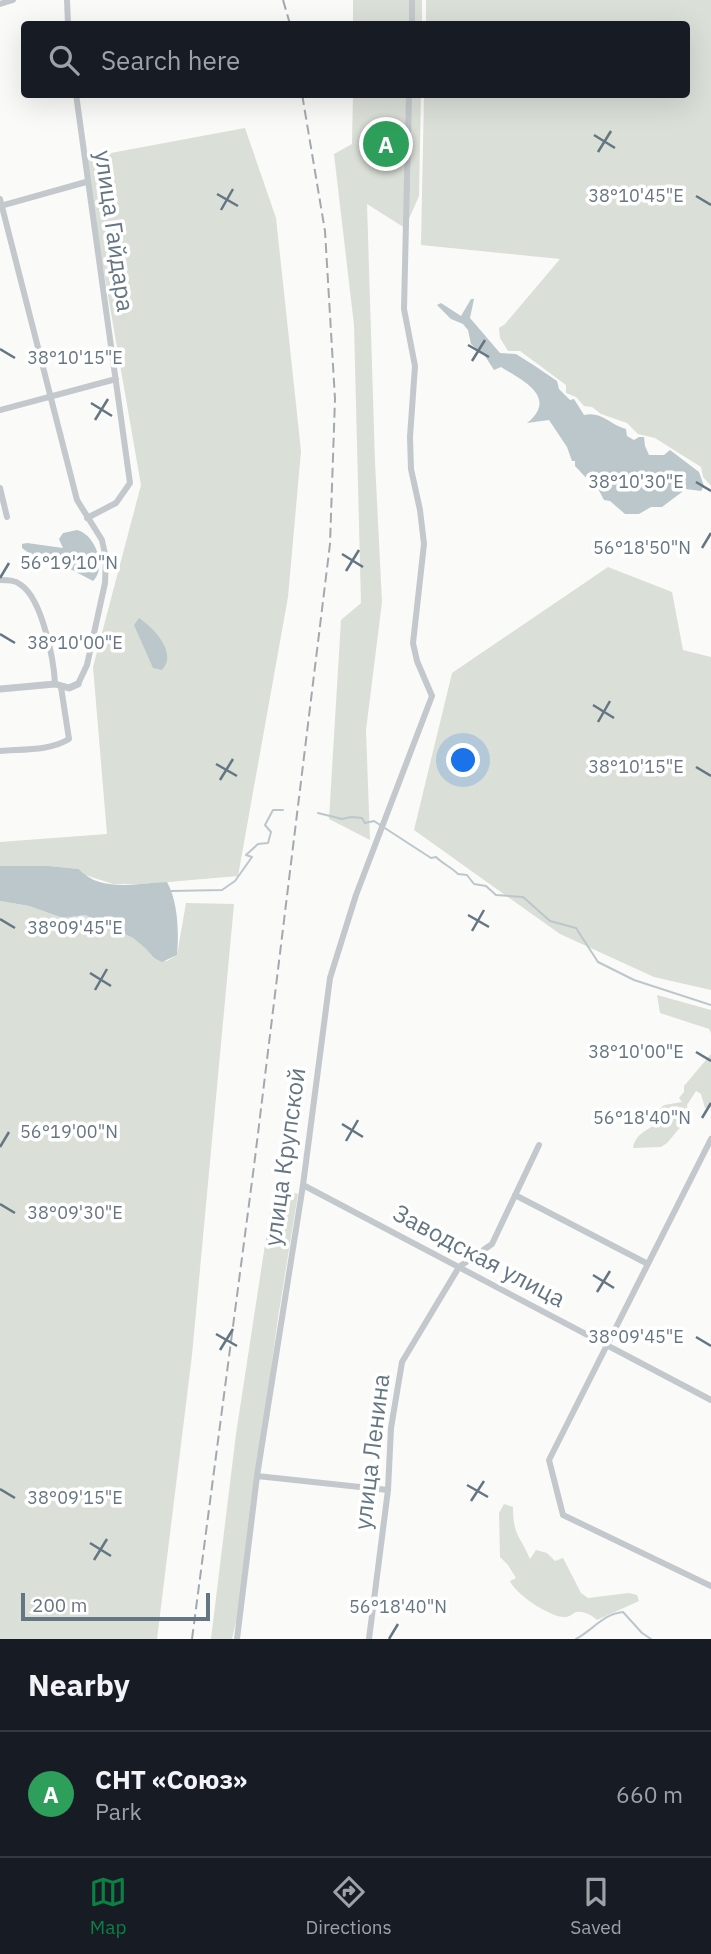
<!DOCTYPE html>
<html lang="en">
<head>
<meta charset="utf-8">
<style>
	:root { --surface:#171b24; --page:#242831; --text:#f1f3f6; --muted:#9ea1a6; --line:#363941; --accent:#0b8043 }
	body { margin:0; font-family:"IBM Plex Sans",sans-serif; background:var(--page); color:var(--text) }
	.scale { position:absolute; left:21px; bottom:18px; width:189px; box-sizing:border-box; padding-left:7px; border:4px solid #657683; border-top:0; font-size:19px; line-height:24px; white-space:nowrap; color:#657683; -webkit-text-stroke:5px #fff; paint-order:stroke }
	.you { position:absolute; left:464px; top:761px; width:24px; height:24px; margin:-18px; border:5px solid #fff; border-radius:50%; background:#1a73e8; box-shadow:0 0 0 10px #1a73e833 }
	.badge { display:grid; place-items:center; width:46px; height:46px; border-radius:50%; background:var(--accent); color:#fff; font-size:23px; font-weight:700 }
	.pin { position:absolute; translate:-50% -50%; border:4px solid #fff; box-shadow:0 2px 7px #0006 }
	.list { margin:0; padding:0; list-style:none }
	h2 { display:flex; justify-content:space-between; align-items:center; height:91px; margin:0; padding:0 28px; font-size:30px }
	h2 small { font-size:23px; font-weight:400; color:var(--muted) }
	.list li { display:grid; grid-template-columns:46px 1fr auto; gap:21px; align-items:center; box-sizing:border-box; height:126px; padding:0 28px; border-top:2px solid var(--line) }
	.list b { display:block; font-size:26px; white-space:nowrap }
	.list p { margin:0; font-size:23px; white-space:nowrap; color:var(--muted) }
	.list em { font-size:23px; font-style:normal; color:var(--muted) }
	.icon { flex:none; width:38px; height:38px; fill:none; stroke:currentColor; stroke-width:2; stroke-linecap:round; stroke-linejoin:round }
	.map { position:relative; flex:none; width:711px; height:1639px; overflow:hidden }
	.search { position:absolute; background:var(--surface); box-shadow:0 7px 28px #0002; left:21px; right:21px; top:21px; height:77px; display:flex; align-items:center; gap:18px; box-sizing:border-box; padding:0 24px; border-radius:7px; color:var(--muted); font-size:26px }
	.sheet { height:217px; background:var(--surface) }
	nav { display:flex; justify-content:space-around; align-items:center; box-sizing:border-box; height:98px; border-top:2px solid var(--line); background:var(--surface); font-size:19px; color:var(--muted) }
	nav a { display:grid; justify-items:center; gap:4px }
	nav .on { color:var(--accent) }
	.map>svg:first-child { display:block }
	.green { fill:#dadfd7 }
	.water { fill:#bbc7cb }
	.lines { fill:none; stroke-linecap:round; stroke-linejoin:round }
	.stream { stroke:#bbc7cb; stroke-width:2 }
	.minor { stroke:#c3c8cc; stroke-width:6 }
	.tertiary { stroke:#c3c8cc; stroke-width:7 }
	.rail { stroke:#a2aab0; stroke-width:2; stroke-dasharray:10 5; stroke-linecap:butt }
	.ticks { fill:none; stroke:#657683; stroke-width:2.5 }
	.labels { text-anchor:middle; stroke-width:7; stroke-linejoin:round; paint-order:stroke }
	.street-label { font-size:24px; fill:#657683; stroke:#fff }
	.ticks-label { font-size:18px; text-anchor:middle; fill:#657683; stroke:#fff; stroke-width:7; stroke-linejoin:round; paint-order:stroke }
</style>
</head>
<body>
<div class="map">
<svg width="711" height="1639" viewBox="0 0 711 1639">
	<rect width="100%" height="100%" fill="#fafaf8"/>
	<path class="green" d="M353,0H422V24H353Z
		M426,0H711V486L703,477L701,467L655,438L638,434L627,423L601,414L592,407L584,406L576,397L566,393V385L520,351H508L500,338L499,328L505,324L560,259L421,245L424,95L686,94V24H426Z
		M353,95H421L419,196L405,228L367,204L375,462L382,602L366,730L370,840L329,819L341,620L361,603L354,325L334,154L352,144Z
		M245,128L276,218L301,451L288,597L238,876L145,884H113L85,875L79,869L49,866H0V842L107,834L93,667L141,485L84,158Z
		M608,567L672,592L683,650L711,657V990L654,977L560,934L414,830L452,673Z
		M0,901L29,906L63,918L85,915L133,938L145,948L154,958L167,961L177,955L186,903L234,904L192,1355L157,1639H0Z
		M657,995L711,1010V1033L709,1029L660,1013Z
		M711,1054V1108H705L701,1094L696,1091L687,1105L689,1117L667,1143L661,1147L633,1148C636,1132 650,1129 662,1121L660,1109L664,1105L682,1102L679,1098L684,1092V1086Z
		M274,1186L298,1194L278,1318L238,1613L232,1639H211L236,1434Z
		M504,1504L513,1507C513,1536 520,1535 530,1559L536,1550L547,1553L555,1561L563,1558L581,1593L588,1598L629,1593L637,1595L639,1601L597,1620C591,1615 585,1611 576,1612C573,1613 570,1617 566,1617C552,1619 514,1593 510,1581L516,1578L508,1565L500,1557L499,1513Z"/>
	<path class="water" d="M471,299H474L470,318L500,353L516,354L535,366L557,381L559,389L570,400L574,399L584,415C602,411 610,425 626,429L627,436L634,440L639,437H644L645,446L649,455H664L670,450L699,472L704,486L701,491L686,489L662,507H651L639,514H625L610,501L604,500L595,483H591L575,466V461H572L567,447L549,420L527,423C559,397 522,380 501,367L494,370L485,356L471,344L468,330L463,324L451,319L437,305L441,303L461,316Z
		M77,530C96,535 107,568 93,581L57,562L30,554L22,548V544L27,543L63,548L59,539L63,533Z
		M139,618C154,628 178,653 162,670L153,668L134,625Z
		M0,866H49L79,869C99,893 140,883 167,882C178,902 179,932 177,955L162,962L154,958L145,948L133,938L85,915L63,918L29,906L0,901Z"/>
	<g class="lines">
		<path class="stream" d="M318,813L342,819L351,817L362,818L365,823L374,821L431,858L436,857C443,864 451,867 458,874L467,875L474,884L486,886L496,895L523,897L550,921L576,928L598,962L634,980L711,1005
			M171,891L222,890L235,881L252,857L246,855L258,844L268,843L271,832L265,825L273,810H283
			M576,1639C593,1630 603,1614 623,1612L642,1633L651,1639"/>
		<path class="minor" d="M67,0L68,24
			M0,4L13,0
			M412,24V0
			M76,94L130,483L116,503L87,518
			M0,199L77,500L102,540L106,559L105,583L87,665L78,684
			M0,206L86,182
			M0,410L116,379
			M0,488L7,517
			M0,580C8,580 15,580 21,585C42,599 54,660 55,684
			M0,751C22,749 50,751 69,739L61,687
			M711,1139L549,1460L563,1515L711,1586
			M303,1185L711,1400
			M515,1195L648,1264
			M257,1476L388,1490
			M237,1639L257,1476L303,1185L330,978L356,895L432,696L417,661L413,643L424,544L420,510L411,469L410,437L415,366L404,309L409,94
			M369,1639L388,1490L391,1428L402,1362L459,1267L492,1244L539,1145"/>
		<path class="tertiary" d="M0,689L55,684L69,688L78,684"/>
		<path class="rail" d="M283,0L290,24
			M192,1639L254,1166L330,544L335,399L325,231L302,94"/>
	</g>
	<path class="ticks" d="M594,135L615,148M598,152L611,131M217,194L238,206M696,196L711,205M221,210L233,189M468,345L489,357M0,349L15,358M472,361L485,340M91,403L112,416M95,420L108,399M696,482L711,491M702,548L711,533M342,554L363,567M346,571L359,550M0,578L9,563M0,634L15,643M593,705L614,718M598,722L610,701M216,764L237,776M696,767L711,776M220,780L233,759M468,915L489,927M0,919L15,928M472,931L484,910M90,973L111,986M95,990L107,969M696,1052L711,1061M702,1118L711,1103M342,1124L363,1137M346,1141L358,1120M0,1147L9,1132M0,1204L15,1213M593,1275L614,1288M597,1292L610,1271M216,1334L237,1346M696,1337L711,1346M220,1350L233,1329M467,1485L488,1497M0,1489L15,1498M471,1501L484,1481M90,1543L111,1556M94,1560L107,1539M389,1639L398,1624"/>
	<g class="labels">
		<g class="street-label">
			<text transform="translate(114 231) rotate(82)" y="8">улица Гайдара</text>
			<text transform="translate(285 1157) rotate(-82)" y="8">улица Крупской</text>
			<text transform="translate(479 1256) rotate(28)" y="8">Заводская улица</text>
			<text transform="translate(372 1452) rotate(-83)" y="8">улица Ленина</text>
		</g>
	</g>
	<g class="ticks-label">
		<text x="636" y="202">38°10'45"E</text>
		<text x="75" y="364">38°10'15"E</text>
		<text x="636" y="488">38°10'30"E</text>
		<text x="642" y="554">56°18'50"N</text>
		<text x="69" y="569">56°19'10"N</text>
		<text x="75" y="649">38°10'00"E</text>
		<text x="636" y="773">38°10'15"E</text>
		<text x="75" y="934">38°09'45"E</text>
		<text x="636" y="1058">38°10'00"E</text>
		<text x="642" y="1124">56°18'40"N</text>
		<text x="69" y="1138">56°19'00"N</text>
		<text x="75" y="1219">38°09'30"E</text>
		<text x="636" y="1343">38°09'45"E</text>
		<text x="75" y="1504">38°09'15"E</text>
		<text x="398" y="1613">56°18'40"N</text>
	</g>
</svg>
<div class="scale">200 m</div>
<div class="you"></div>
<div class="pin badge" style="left:386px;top:144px;background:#2e9e5b">A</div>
<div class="search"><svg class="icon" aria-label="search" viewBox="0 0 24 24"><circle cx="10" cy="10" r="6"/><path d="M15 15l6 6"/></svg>Search here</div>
</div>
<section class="sheet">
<h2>Nearby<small></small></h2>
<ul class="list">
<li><span class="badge" style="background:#2e9e5b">A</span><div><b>СНТ «Союз»</b><p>Park</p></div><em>660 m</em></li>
</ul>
</section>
<nav>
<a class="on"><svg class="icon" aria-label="map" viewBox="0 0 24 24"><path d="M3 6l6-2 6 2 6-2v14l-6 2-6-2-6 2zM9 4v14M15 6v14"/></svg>Map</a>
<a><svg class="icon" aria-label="directions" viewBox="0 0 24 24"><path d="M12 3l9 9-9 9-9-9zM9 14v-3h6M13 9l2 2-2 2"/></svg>Directions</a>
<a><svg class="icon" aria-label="saved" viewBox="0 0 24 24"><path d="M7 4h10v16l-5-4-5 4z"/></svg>Saved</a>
</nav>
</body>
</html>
